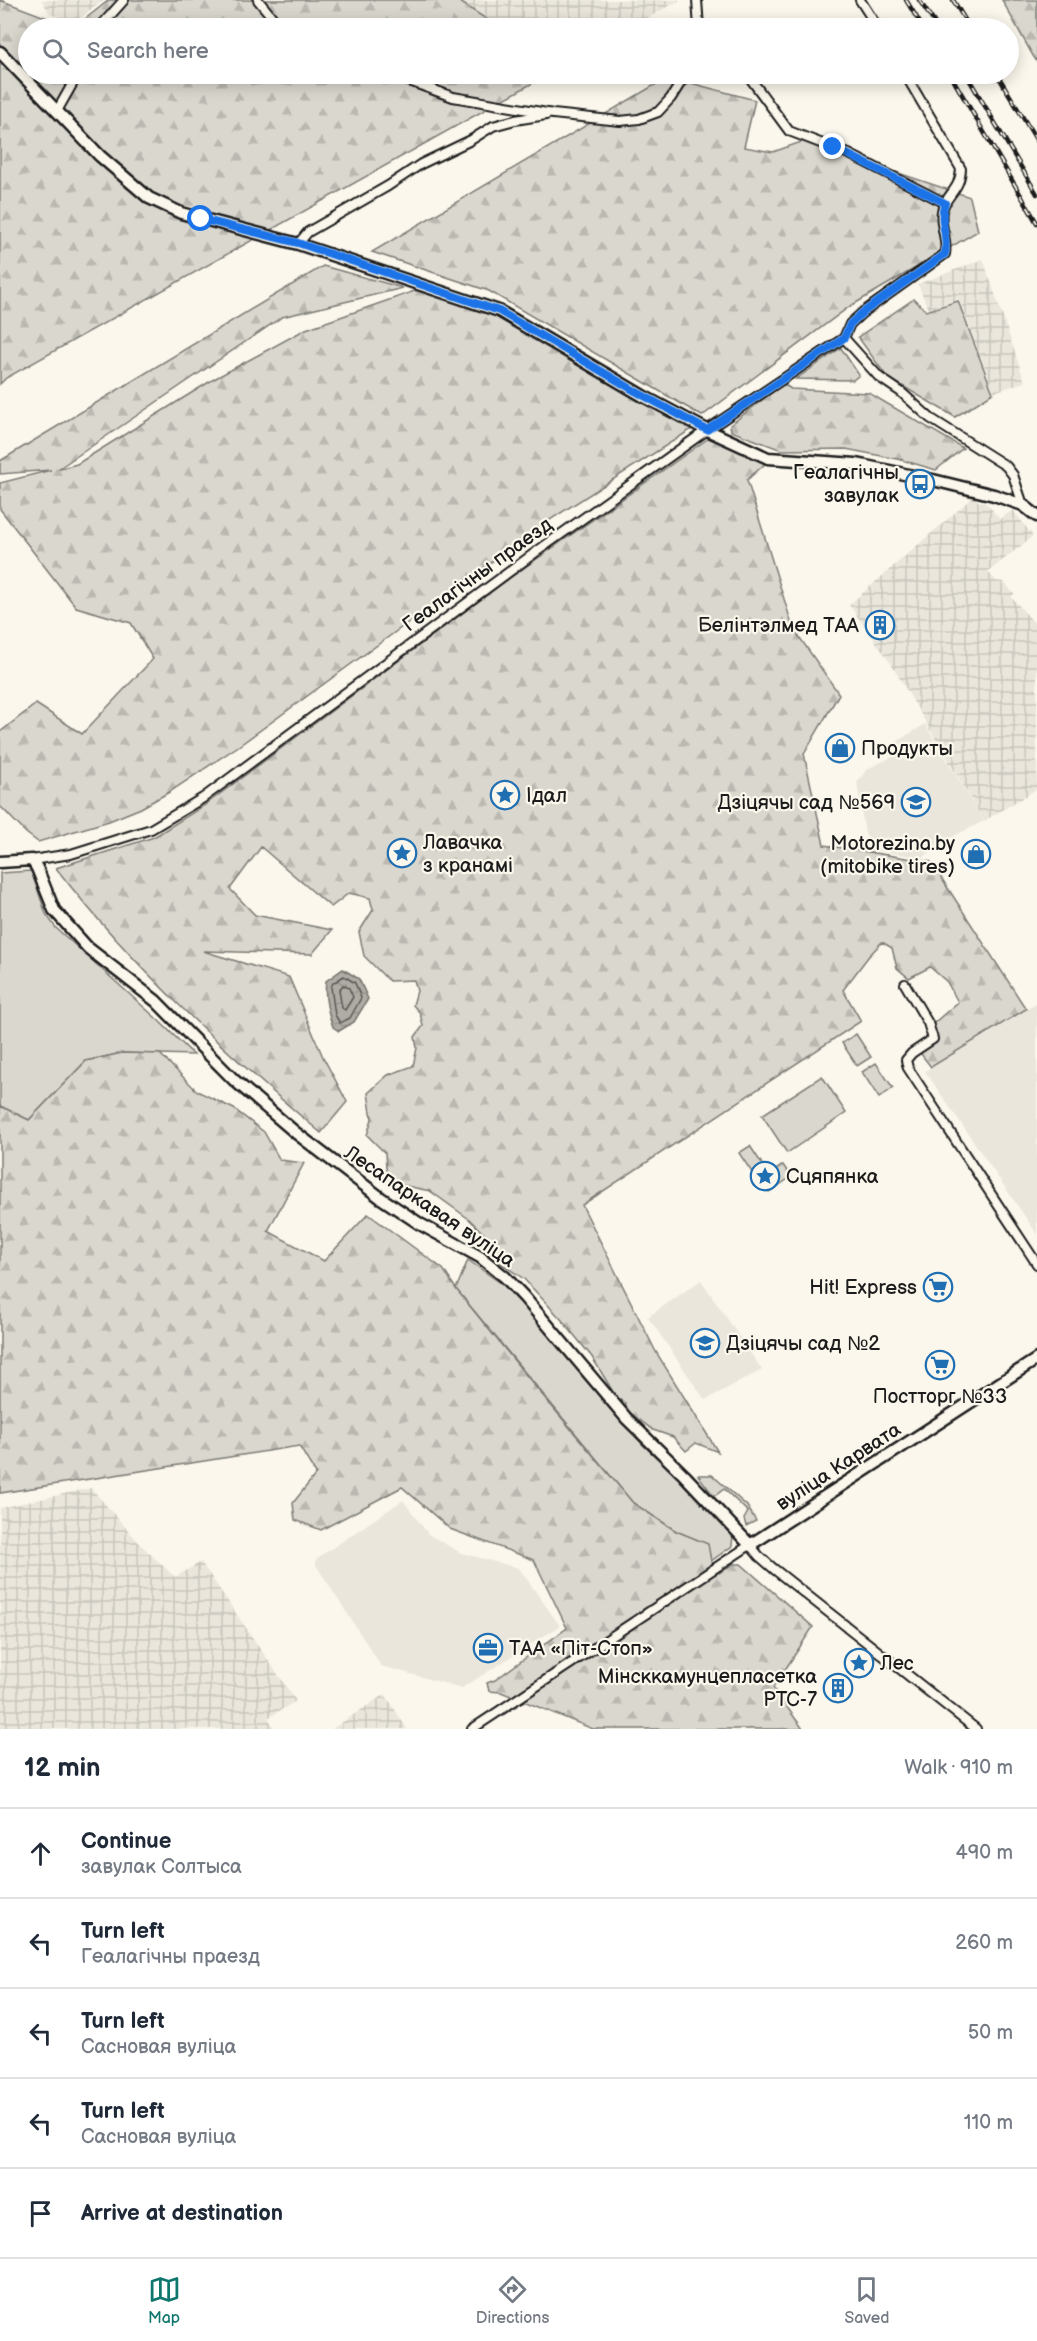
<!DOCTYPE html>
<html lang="en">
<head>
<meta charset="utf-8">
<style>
	:root { --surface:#fff; --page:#f6f6f7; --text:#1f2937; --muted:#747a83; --line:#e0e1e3; --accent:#0f766e }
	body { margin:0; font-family:"Balsamiq Sans",sans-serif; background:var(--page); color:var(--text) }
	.stop { position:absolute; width:18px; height:18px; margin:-14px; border:4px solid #1a73e8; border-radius:50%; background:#fff }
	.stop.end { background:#1a73e8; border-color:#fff; box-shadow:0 2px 6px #0008 }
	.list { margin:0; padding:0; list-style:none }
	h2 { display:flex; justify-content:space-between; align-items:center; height:78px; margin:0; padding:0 24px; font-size:26px }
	h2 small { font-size:20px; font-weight:400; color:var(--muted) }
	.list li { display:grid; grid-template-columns:39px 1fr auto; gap:18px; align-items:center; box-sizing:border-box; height:90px; padding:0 24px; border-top:2px solid var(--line) }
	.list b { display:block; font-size:22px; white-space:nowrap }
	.list p { margin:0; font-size:20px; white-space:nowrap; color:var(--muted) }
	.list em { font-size:20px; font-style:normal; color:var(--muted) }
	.icon { flex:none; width:33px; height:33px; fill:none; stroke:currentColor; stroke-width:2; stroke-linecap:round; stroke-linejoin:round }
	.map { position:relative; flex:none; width:1037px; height:1729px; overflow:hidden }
	.search { position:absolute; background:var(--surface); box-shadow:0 3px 15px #0003; left:18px; right:18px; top:18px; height:66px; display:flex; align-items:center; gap:15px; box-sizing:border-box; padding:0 21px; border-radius:33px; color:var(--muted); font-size:22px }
	.sheet { height:528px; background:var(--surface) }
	nav { display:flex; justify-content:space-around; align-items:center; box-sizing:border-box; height:84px; border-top:2px solid var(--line); background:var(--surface); font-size:16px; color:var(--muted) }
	nav a { display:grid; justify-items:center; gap:3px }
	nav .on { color:var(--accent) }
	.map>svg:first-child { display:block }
	.built { fill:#eae6dc }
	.industrial { fill:url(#industrial-grid) }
	.grass { fill:#dad7ce; stroke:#7b7a75; stroke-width:1.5 }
	.forest { fill:url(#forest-firs); stroke:#7b7a75; stroke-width:1.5 }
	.water { fill:url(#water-ripples); stroke:#74726e; stroke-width:1.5 }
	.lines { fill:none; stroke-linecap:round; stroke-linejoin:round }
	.shore { stroke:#575653; stroke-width:1.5 }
	.street-casing { stroke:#1c1c1c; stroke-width:12 }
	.secondary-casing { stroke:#1c1c1c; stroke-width:15 }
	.street { stroke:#fbf7ec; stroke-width:8 }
	.secondary { stroke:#fbf7ec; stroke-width:10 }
	.rail-casing { stroke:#1c1c1c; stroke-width:4.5 }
	.rail { stroke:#fbf7ec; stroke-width:2; stroke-dasharray:7; stroke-linecap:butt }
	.route { stroke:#1a73e8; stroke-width:8 }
	.labels { text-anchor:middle; stroke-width:4.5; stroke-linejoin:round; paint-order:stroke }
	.poi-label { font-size:20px; fill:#1c1c1c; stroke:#fbf7ec; text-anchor:start }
	.street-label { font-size:20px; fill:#1c1c1c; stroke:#fbf7ec }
</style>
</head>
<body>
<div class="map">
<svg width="1037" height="1729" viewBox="0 0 1037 1729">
	<defs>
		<pattern id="industrial-grid" width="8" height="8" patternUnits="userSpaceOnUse" patternTransform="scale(1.5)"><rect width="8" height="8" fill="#eae6dc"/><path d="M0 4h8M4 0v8" fill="none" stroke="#c8c5bc"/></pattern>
		<pattern id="forest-firs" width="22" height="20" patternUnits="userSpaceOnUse" patternTransform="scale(1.5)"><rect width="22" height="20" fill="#dad7ce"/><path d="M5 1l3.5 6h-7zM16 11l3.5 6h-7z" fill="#bab8b0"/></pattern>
		<pattern id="water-ripples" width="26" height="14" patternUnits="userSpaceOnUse" patternTransform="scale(1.5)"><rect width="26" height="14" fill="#afaca5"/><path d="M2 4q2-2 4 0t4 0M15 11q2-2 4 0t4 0" fill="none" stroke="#96938d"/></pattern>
	</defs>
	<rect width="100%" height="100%" fill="#fbf7ec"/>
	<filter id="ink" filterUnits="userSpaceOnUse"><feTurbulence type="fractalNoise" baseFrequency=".0167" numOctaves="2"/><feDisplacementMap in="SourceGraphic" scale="12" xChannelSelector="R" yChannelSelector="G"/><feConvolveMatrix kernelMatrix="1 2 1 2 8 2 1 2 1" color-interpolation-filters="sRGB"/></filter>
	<g filter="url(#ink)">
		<path class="built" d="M925,724L984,821L940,843L923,858L875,850L865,834L857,783L867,769L898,754V741Z
			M1037,1003V1234L925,1071Z
			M701,1280L762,1370L705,1400L648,1317Z
			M403,1500L428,1534L461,1553L519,1568L560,1626L462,1688L381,1666L316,1565V1559Z"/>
		<path class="industrial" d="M42,0H104L73,23L50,14Z
			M457,0H680L630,28H500Z
			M983,259L1025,382L994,392L959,299L928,309L918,284Z
			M974,496L979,502L982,501L988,505L1000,519L1013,510L1033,536L988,572L996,581L1004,582L1014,594L1011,597L1037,626V789L984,821L890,662L849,605Z
			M91,1488L141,1545L175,1577L201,1562L296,1701L268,1718L275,1729H0V1508Z
			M385,1694L407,1729H332Z"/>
		<path class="grass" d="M31,871L46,914L56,928L156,1018L194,1055L122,1053L86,1061L29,1120L0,1106V873Z
			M856,1034L871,1057L857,1066L842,1043Z
			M876,1063L893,1088L879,1098L862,1072Z
			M822,1076L846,1113L787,1153L762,1115Z
			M750,1146L766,1170L755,1177L739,1153Z
			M783,1165L791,1177L769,1192L761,1180Z
			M468,1260L505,1286L521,1303L643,1445L679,1478L733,1534L732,1546L711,1561L707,1544L676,1531L633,1503L456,1289Z
			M698,1475H712L747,1506L756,1521L746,1526L744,1519L748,1512L724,1489L716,1495H713Z"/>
		<path class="forest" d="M0,0L74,28L109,0H457L500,28H28V74H549L6,378L0,384Z
			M1002,0H1037V62L1032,54Z
			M668,77L755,100L744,147L773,152L804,141L970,197L978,231L849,307L702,416L489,291L372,252Z
			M323,266L403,288L282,317L58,469L77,464L214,379L306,329L429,286L480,307L695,427L545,523L240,745L171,791L141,808L109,821L38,842L26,833L0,806V732L36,704L82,734L153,659L131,623L76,607L0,509V483L51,470L0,474V461Z
			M914,299L926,311L958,301L993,393L955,417L887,377L858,337Z
			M841,348L859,375L853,380L796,379Z
			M783,384L791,389L869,393L963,448L936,470L902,460L846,449L782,450L731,431L730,425Z
			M716,433L775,455L747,480L793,628L839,694L804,754L824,845L931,862L1026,1009L931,1067L921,1054L934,1023L958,1002L947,982L930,967L909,978L897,968L892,948L882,942L868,957L843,990L861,1021L582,1205L656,1352L718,1452L696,1443L686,1451L673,1437L653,1430L628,1411L625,1403L615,1395L592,1357L561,1319L524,1279L483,1251L487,1237L469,1219L430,1191L387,1182L385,1153L367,1135L372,1119L368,1093L388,1075L413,1066L417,1048L415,1037L423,1026L420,1013L413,1005L417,991L414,980L389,981L364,956L359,932L373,910L370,898L349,893L331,907L261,847L230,889L255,915L332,930L312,954L203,951L289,977L323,1057L347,1102L321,1133C226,1053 132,966 56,868L154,837L205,805L514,575Z
			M122,1053L160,1054L197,1091L234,1109L264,1132L280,1160L304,1163L268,1231L324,1261L368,1214L443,1269L456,1289L539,1391L633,1503L676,1531L708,1544L711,1561L719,1573L733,1564H741L813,1627L773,1688L803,1729H593L501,1692L489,1691L487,1683L495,1680L567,1628L534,1560L450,1529L402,1487L321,1530L295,1520L293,1503L316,1474L299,1446L0,1493V1106L29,1120L86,1061Z"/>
		<path class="water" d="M343,969L359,979L368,999L354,1022L339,1031L333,1027C328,1013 324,995 326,981Z"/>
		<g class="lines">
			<path class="shore" d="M344,976L355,983L361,998L350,1018L340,1023L335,1015L331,987L333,983Z
				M343,985L349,988L353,997L345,1010L342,1008L339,990Z"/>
			<g class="street-casing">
				<path id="street" d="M258,0L281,28
					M697,0L699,28
					M860,0L878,28
					M99,28L124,0
					M390,74L453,97L553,114L620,121L639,119L658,112L671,98L686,74
					M747,74L789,131L849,154L945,203
					M57,111L78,74
					M298,244L308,232L388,186L421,164L471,140L493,126L515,120L546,115
					M844,338L879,377L901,392L930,418L1006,466L1013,475L1023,505
					M32,860L71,854L151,829L203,798L536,552L707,430L844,338L850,324L862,313L945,254C948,239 939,225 942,211C946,194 960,191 961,169L905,74
					M905,984L928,1023L933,1039L912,1053L906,1060L908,1068L1037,1264
					M472,1729L750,1545L759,1556L774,1569L976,1729"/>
			</g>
			<g class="secondary-casing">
				<path id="secondary" d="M0,52L100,156L149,198L181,213L298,244L499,311L643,396L707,430L768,458L856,464L933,480L994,495L1023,505L1037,516
					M0,862L32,860L37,868L54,910L88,948L156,1001L234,1080L296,1133L381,1198L420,1224L480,1257L505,1277L524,1297L627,1419L684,1475L750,1545L1037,1359"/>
			</g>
			<use href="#street" class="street"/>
			<use href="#secondary" class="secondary"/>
			<g class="rail-casing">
				<path id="rail" d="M906,0L923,28
					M919,0L938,28
					M953,0L970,28
					M950,74L1037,223
					M966,74L1037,194
					M997,74L1037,141"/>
			</g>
			<use href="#rail" class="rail"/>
		</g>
	</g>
	<g class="lines" filter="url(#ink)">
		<path class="route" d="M201,219L298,243L499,311L635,391L707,430L844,338L850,324L862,313L945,254C949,236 938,221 945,203L833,147"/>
	</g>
	<defs>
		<g id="bus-ring" transform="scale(1.5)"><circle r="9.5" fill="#fbf7ec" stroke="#1f6fb2" stroke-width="1.5"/><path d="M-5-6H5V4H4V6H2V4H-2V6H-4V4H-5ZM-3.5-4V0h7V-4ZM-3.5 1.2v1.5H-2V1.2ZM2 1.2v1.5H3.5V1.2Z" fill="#1f6fb2"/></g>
		<g id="building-ring" transform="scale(1.5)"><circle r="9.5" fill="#fbf7ec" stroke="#1f6fb2" stroke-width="1.5"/><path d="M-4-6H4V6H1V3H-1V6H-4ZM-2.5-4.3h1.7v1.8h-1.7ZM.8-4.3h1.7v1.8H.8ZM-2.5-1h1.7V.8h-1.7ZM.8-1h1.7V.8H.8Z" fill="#1f6fb2"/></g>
		<g id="shop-ring" transform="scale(1.5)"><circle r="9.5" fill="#fbf7ec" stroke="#1f6fb2" stroke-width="1.5"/><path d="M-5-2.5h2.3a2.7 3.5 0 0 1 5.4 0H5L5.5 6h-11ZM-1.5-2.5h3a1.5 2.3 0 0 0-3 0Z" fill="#1f6fb2"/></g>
		<g id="sight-ring" transform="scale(1.5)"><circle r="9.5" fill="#fbf7ec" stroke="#1f6fb2" stroke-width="1.5"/><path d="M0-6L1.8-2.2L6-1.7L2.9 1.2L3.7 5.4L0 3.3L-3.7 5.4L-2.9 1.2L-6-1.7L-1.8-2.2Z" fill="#1f6fb2"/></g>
		<g id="school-ring" transform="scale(1.5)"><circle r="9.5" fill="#fbf7ec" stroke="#1f6fb2" stroke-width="1.5"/><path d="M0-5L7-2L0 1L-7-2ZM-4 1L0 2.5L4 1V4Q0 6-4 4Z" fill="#1f6fb2"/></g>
		<g id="supermarket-ring" transform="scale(1.5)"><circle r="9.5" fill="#fbf7ec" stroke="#1f6fb2" stroke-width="1.5"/><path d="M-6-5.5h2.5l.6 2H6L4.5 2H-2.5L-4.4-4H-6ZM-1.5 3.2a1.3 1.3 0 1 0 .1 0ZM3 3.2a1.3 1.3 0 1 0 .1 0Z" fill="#1f6fb2"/></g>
		<g id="office-ring" transform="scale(1.5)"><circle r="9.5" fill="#fbf7ec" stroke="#1f6fb2" stroke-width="1.5"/><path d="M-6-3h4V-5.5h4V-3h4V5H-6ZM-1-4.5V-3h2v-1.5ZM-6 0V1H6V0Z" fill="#1f6fb2"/></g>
	</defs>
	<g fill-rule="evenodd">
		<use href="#bus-ring" x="920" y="484"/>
		<use href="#building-ring" x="880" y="625"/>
		<use href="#shop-ring" x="840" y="748"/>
		<use href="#sight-ring" x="505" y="795"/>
		<use href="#school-ring" x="916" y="802"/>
		<use href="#sight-ring" x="402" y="853"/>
		<use href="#shop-ring" x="976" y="854"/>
		<use href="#sight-ring" x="765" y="1176"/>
		<use href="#supermarket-ring" x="938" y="1287"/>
		<use href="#school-ring" x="705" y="1343"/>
		<use href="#supermarket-ring" x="940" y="1365"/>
		<use href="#office-ring" x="488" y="1648"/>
		<use href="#sight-ring" x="859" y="1663"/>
		<use href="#building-ring" x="838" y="1688"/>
	</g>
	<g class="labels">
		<g class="poi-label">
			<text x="899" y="479" text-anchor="end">Геалагічны<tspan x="899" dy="23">завулак</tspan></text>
			<text x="859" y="632" text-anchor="end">Белінтэлмед ТАА</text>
			<text x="861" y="755">Продукты</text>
			<text x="526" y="802">Ідал</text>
			<text x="895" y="809" text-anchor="end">Дзіцячы сад №569</text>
			<text x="423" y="849">Лавачка<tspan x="423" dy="23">з кранамі</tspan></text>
			<text x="955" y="850" text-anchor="end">Motorezina.by<tspan x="955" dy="23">(mitobike tires)</tspan></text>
			<text x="786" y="1183">Сцяпянка</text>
			<text x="917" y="1294" text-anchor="end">Hit! Express</text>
			<text x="726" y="1350">Дзіцячы сад №2</text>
			<text x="940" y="1403" text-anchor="middle">Постторг №33</text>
			<text x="509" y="1655">ТАА «Піт-Стоп»</text>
			<text x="880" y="1670">Лес</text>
			<text x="817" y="1683" text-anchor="end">Мінсккамунцепласетка<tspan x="817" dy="23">РТС-7</tspan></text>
		</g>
		<g class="street-label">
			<text transform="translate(477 574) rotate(-36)" y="7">Геалагічны праезд</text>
			<text transform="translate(430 1206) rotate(34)" y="7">Лесапаркавая вуліца</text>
			<text transform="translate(838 1466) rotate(-33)" y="7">вуліца Карвата</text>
		</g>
	</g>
</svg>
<div class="stop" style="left:201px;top:219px"></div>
<div class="stop end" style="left:833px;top:147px"></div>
<div class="search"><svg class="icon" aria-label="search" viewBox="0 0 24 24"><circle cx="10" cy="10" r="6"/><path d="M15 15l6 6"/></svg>Search here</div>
</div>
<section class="sheet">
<h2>12 min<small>Walk · 910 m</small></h2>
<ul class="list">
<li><svg class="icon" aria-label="ahead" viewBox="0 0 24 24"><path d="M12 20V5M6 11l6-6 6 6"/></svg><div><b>Continue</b><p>завулак Солтыса</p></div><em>490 m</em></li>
<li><svg class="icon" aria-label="left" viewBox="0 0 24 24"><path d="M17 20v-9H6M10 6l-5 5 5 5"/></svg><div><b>Turn left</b><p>Геалагічны праезд</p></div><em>260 m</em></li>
<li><svg class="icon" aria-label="left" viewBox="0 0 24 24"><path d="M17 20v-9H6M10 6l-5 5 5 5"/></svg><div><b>Turn left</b><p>Сасновая вуліца</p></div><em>50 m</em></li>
<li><svg class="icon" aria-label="left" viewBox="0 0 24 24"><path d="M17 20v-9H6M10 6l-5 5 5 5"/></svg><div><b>Turn left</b><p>Сасновая вуліца</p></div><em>110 m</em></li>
<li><svg class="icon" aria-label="arrive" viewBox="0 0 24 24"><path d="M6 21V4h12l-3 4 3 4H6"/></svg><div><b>Arrive at destination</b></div></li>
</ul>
</section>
<nav>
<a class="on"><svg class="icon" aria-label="map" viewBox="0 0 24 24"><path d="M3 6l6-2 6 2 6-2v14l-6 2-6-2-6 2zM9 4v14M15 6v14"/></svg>Map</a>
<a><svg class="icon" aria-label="directions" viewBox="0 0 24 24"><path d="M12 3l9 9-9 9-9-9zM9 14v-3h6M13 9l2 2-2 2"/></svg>Directions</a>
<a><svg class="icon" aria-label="saved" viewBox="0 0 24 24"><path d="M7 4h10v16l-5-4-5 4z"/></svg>Saved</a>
</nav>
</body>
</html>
